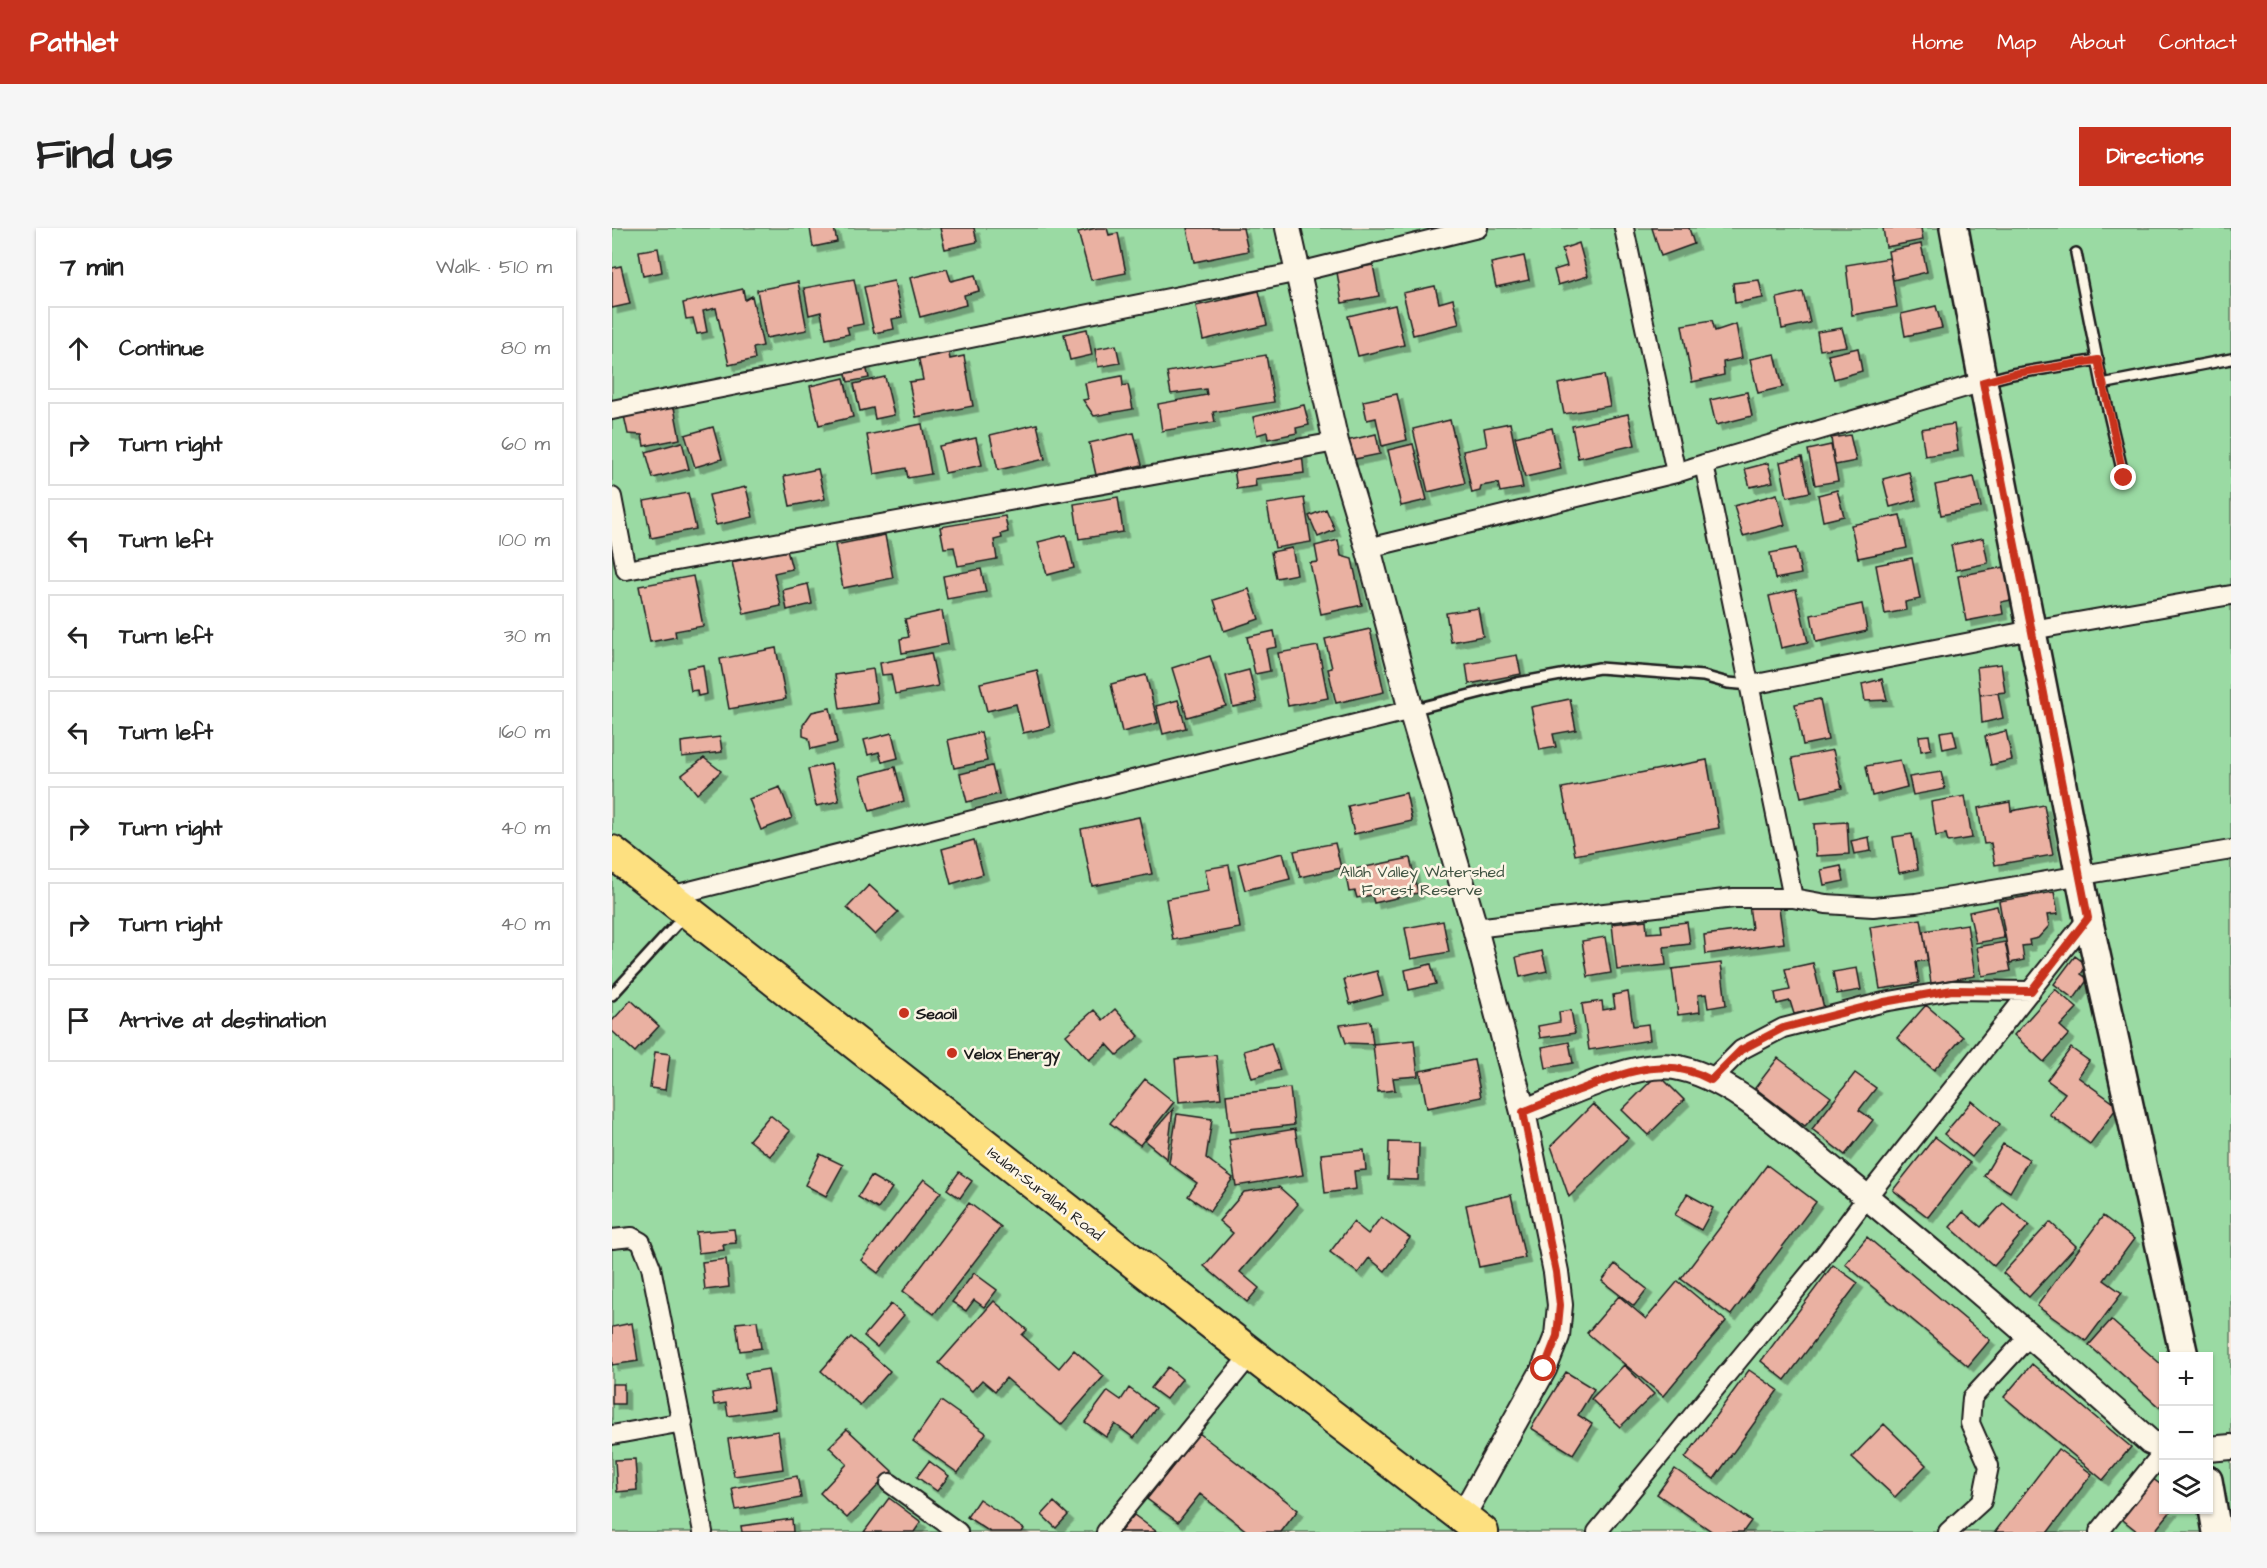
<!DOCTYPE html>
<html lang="en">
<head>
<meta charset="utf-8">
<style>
	:root { --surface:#fff; --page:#f6f6f6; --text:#222; --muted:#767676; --line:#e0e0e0; --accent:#c8321e }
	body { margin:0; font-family:"Architects Daughter",sans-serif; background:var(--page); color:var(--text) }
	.controls { position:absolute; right:18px; bottom:18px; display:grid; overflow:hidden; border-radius:0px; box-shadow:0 2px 4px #0004 }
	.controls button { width:54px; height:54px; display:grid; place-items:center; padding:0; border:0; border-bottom:2px solid var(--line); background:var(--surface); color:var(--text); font:30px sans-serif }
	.stop { position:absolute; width:18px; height:18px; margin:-14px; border:4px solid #c8321e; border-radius:50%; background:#fff }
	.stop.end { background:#c8321e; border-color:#fff; box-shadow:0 2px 6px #0008 }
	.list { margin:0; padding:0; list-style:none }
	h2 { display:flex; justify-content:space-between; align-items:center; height:78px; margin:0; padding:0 24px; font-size:26px }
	h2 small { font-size:20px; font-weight:400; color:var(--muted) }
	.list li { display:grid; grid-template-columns:39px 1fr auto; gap:18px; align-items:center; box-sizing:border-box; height:84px; margin:0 12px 12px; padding:0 12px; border:2px solid var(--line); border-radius:0px }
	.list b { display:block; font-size:22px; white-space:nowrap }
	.list em { font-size:20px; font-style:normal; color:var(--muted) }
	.icon { flex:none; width:33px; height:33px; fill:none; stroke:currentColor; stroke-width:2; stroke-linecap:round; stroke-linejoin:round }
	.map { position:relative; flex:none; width:1619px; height:1304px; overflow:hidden; border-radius:0px }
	header { display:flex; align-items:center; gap:36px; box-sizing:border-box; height:84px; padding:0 30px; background:var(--accent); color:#fff }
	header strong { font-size:28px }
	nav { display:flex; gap:33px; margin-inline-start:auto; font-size:21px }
	.intro { display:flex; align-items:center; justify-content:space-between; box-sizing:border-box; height:144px; padding:0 36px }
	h1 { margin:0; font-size:42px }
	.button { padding:15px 27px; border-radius:0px; background:var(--accent); color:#fff; font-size:21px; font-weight:700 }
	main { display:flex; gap:36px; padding:0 36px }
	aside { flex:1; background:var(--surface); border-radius:0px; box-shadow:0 2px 4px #0004 }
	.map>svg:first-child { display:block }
	.green { fill:#9adaa3; stroke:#5b7b60; stroke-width:1.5; fill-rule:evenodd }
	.building { fill:#eab1a2; stroke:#1c1c1c; stroke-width:1.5; filter:url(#shadow) }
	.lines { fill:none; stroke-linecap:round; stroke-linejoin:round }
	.service-casing { stroke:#1c1c1c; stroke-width:14 }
	.minor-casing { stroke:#1c1c1c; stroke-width:22 }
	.tertiary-casing { stroke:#1c1c1c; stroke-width:28 }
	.secondary-casing { stroke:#1c1c1c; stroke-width:32 }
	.trunk-casing { stroke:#1c1c1c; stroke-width:36 }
	.service { stroke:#fcf5e5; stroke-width:9 }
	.minor { stroke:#fcf5e5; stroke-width:18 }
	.tertiary { stroke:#fcf5e5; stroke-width:24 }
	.secondary { stroke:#fcf5e5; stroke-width:27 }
	.trunk { stroke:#fde080; stroke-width:32 }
	.route { stroke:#c8321e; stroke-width:8 }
	.poi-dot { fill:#c8321e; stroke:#fcf5e5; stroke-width:2 }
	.labels { text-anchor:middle; stroke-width:5; stroke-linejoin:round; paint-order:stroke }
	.park-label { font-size:16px; fill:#425544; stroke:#fcf5e5 }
	.poi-label { font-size:16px; font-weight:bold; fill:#1c1c1c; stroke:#fcf5e5; text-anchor:start }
	.street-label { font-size:16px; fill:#1c1c1c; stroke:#fcf5e5 }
</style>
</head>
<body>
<header>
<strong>Pathlet</strong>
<nav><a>Home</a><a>Map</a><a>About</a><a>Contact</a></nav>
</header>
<div class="intro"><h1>Find us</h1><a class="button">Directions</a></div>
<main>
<aside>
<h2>7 min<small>Walk · 510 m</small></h2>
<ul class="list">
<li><svg class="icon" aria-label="ahead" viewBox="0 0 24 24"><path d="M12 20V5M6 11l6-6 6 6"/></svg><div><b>Continue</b></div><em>80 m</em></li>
<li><svg class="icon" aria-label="right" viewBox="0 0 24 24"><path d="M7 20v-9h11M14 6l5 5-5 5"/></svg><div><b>Turn right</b></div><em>60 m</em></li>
<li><svg class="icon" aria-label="left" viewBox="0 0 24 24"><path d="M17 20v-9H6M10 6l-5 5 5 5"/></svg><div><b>Turn left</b></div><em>100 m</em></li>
<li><svg class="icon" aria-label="left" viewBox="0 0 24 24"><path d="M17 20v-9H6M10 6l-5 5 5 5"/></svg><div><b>Turn left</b></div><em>30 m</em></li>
<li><svg class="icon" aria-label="left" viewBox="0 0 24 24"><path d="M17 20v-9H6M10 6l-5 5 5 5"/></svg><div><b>Turn left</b></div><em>160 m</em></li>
<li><svg class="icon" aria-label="right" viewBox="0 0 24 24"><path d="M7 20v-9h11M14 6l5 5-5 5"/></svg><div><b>Turn right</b></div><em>40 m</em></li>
<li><svg class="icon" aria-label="right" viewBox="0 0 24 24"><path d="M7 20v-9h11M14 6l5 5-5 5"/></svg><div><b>Turn right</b></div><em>40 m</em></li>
<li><svg class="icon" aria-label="arrive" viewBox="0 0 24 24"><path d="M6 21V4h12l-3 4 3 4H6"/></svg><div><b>Arrive at destination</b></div></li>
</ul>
</aside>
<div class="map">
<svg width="1619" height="1304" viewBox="0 0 1619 1304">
	<defs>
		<filter id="shadow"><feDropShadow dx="5.5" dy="5.5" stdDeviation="0" flood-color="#0004"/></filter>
	</defs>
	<rect width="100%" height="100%" fill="#f8e7d8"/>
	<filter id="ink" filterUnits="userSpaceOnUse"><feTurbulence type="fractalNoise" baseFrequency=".0167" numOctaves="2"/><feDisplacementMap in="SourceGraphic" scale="12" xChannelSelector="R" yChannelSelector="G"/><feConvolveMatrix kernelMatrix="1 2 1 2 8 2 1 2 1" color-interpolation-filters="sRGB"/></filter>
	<g filter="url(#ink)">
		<path class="green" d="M0,0H1619V1304H0ZM1552,1128H1596V1282H1552Z"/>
		<path class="building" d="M198,0H222L225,14L201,19Z
			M328,0H362L365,14L333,21Z
			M485,0H495L497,7L506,5L514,45L479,52L466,4Z
			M575,0H631L636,23L582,34Z
			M1040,0H1077L1082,16L1049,28Z
			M1271,0H1309L1311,12L1274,19Z
			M967,15L976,48L946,57L942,42L955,38L950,21Z
			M1309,16L1315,44L1281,52L1276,23Z
			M46,20L50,44L31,48L27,23Z
			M912,28L917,52L884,59L879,35Z
			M1277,30L1285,79L1240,87L1234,37Z
			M761,37L767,68L730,75L725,44Z
			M9,38L18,76L0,80V40Z
			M335,41L339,53L363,47L367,63L352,67L354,77L308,89L298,50Z
			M242,51L251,96L235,99L237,106L214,111L209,84L197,87L192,60Z
			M1147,52L1151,70L1123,75L1121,55Z
			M282,53L290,89L280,91L282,101L262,105L252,59Z
			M186,54L195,102L154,110L145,62Z
			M823,58L827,75L841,71L847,96L801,107L791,65Z
			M131,61L133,72L140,68L151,118L141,120L143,131L117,137L104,80L91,83L95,104L85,106L81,90L74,91L71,75Z
			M647,63L655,97L591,112L584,78Z
			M1191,64L1198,95L1170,101L1165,70Z
			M783,77L792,117L746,128L736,88Z
			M1324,78L1330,100L1293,108L1289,86Z
			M1100,92L1103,103L1124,96L1130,130L1111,134L1112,147L1080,154L1070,97Z
			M1230,100L1235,118L1208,122L1205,104Z
			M475,101L480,127L458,132L452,106Z
			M504,117L508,135L486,139L483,121Z
			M1246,120L1250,143L1222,151L1216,127Z
			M336,121L338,131L352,128L361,178L304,189L297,154L311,152L306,127Z
			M1163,126L1171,159L1146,165L1138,131Z
			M654,127L662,174L601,184L603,194L550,203L546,176L595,167L594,161L559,166L555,144Z
			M253,134L257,150L236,154L232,138Z
			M992,147L998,178L952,186L946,156Z
			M510,148L511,158L516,157L521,181L482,188L471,172L476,171L473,155Z
			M273,149L282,187L263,191L261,180L248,183L242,156Z
			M232,150L241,189L207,197L198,158Z
			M1135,164L1140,188L1104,197L1098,172Z
			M785,166L795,212L770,218L764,190L755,192L751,173Z
			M61,174L68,211L32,218L30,207L16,206L11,183Z
			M692,177L697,197L684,200L685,205L656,211L655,204L645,207L641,189Z
			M1016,186L1023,217L966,230L960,198Z
			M838,192L853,255L816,264L801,201Z
			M898,195L911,260L888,264L886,255L869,258L868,263L860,265L851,223L875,218L872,200Z
			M310,196L319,246L296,250L294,240L262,246L255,207Z
			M425,196L433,231L386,242L378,207Z
			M1342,196L1346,223L1313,228L1309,201Z
			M101,199L110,231L83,239L73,207Z
			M940,200L949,241L913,249L903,209Z
			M522,205L530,237L484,247L477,215Z
			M764,206L768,226L738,232L734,213Z
			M1238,207L1244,233L1223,237L1219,210Z
			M364,210L370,237L333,245L327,218Z
			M70,214L77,241L41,250L34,224Z
			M801,216L815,272L789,278L776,222Z
			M1219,217L1226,253L1203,257L1196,222Z
			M690,225L692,245L643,251L644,258L625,261L621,234Z
			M1190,229L1198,264L1175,269L1168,234Z
			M1156,235L1161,254L1138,259L1133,241Z
			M206,241L213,271L178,278L172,248Z
			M1297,244L1304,272L1278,279L1271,251Z
			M1362,249L1369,279L1329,287L1323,257Z
			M134,259L141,289L104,297L97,267Z
			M1225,262L1232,288L1211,293L1206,267Z
			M76,265L84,301L39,310L32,273Z
			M1165,266L1173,297L1131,308L1122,278Z
			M506,269L511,304L467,311L462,276Z
			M692,270L699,314L663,320L655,276Z
			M714,281L723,302L706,309L697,288Z
			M1288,287L1295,320L1246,330L1239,297Z
			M393,288L396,304L389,306L390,310L382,312L385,331L346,338L342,319L332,320L328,299Z
			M273,307L281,350L231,360L223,317Z
			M454,307L462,340L435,347L426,314Z
			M1371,310L1376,335L1344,342L1339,317Z
			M726,312L729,328L740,331L750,377L709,386L698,335L706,334L703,318Z
			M680,320L685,346L664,350L659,324Z
			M1184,320L1189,346L1163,351L1158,325Z
			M175,322L180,341L162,345L169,378L132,386L120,334Z
			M1300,330L1308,371L1293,374L1294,382L1273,386L1264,337Z
			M1393,339L1399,372L1389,374L1391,386L1354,393L1346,348Z
			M369,341L374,364L335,371L331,348Z
			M81,348L91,398L63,403L64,409L38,414L27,358Z
			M196,356L200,376L175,382L171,362Z
			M637,361L647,391L612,403L602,372Z
			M1184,362L1196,414L1169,420L1157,368Z
			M1250,376L1255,403L1204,414L1199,387Z
			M866,380L871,408L839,414L834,385Z
			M330,383L336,416L290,425L288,411L297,409L293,391Z
			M758,401L772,464L724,475L716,441L720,440L713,411Z
			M662,403L665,419L654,421L658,443L643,446L635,409Z
			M706,418L716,470L676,478L666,425Z
			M164,420L174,471L117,481L108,431Z
			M319,425L326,458L283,466L279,446L270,447L268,435Z
			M905,427L909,446L857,456L854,436Z
			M598,428L614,478L575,489L560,440Z
			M1389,436L1393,464L1368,467L1365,439Z
			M91,437L95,466L86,468L85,462L79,463L75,440Z
			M261,441L266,475L228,481L223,447Z
			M425,442L438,499L411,505L404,476L375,483L368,455Z
			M637,442L645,474L621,479L614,448Z
			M534,447L546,495L510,504L499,456Z
			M1270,451L1275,472L1253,473L1250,456Z
			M1386,465L1391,490L1370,495L1368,467Z
			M958,471L964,502L941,506L944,519L928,522L919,479Z
			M1208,471L1216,512L1191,517L1183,476Z
			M566,472L574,500L551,506L544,478Z
			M218,480L225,515L199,521L197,510L191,508V497L200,484Z
			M1341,502L1345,518L1331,521L1328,504Z
			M1394,503L1400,532L1379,537L1373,508Z
			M369,504L375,533L342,540L336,512Z
			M280,505L286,530L270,534L267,524L256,527L252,512Z
			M1317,507L1319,521L1309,523L1307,508Z
			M108,509L110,524L70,529L69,514Z
			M1221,522L1230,560L1189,569L1180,530Z
			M92,530L109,543L85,566L70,547Z
			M1095,532L1107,600L963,627L950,560Z
			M1288,532L1295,559L1260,568L1254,538Z
			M219,536L227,573L204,578L196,541Z
			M380,538L387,566L355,574L348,546Z
			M283,539L292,573L258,583L248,548Z
			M1329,544L1333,561L1301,567L1297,549Z
			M168,559L180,590L149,602L137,571Z
			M794,565L800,593L742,606L736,578Z
			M1353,568L1360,610L1336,614L1334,606L1324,608L1319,574Z
			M1398,574L1399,583L1432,577L1441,627L1383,637L1379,615L1372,616L1366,580Z
			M527,589L540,646L480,658L469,601Z
			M1235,594L1237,626L1204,628L1202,596Z
			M1300,606L1306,641L1287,645L1281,609Z
			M1257,609L1259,623L1242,626L1239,613Z
			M362,612L371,646L339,656L330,621Z
			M723,615L729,640L688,649L682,623Z
			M671,625L678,651L633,662L626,636Z
			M798,630L806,665L762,675L760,667L745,670L743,663L737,664L733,643Z
			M617,637L628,700L561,712L554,671L597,663L593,641Z
			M1229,638L1232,653L1212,657L1209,642Z
			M257,657L286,684L263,707L235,680Z
			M1442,664L1446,686L1435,687L1437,698L1426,710L1417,712L1418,717L1410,718L1412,732L1398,735L1387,673Z
			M1166,673L1172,715L1094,726L1092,707L1140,701L1137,677Z
			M1385,678L1392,710L1364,715L1357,684Z
			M1309,691L1316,732L1304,734L1307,755L1268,761L1258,699Z
			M1034,692L1035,705L1050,704L1049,697L1075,694L1078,716L1052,719L1054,737L1005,742L1000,696Z
			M831,693L837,724L799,731L793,700Z
			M1355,696L1363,748L1319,755L1311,703Z
			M993,709L999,745L976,749L970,713Z
			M1393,714L1399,743L1370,748L1365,719Z
			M930,723L935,743L908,749L904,729Z
			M1463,728L1475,737L1469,746L1476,751L1462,771L1442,756Z
			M1109,735L1114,777L1096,780L1094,766L1086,767L1088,784L1066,787L1060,741Z
			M1201,735L1212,780L1182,786L1178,773L1165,776L1163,765L1178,762L1173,741Z
			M819,736L824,756L797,762L793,742Z
			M1245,740L1249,762L1225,766L1221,744Z
			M765,743L771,767L738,776L732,751Z
			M1443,761L1465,780L1448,798L1457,806L1432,834L1402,807Z
			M1016,764L1021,798L1036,796L1038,812L977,822L970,776L990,773L991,782L1003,780L1001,767Z
			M19,772L47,798L23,824L0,803V793Z
			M1314,777L1351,809L1322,842L1285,810Z
			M503,781L527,808L505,827L495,816L477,832L454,807L482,782L491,792Z
			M959,782L963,805L928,810L926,798L948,794L947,784Z
			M758,793L761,816L734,815L728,797Z
			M802,812L806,848L781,850L783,862L766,864L761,816Z
			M957,814L961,835L934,840L930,819Z
			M659,815L668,842L640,850L632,823Z
			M1459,820L1477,833L1466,849L1506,878L1478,916L1437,886L1453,865L1435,852Z
			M43,824L58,826L53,862L38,860Z
			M604,827L609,870L567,874L563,831Z
			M1166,830L1219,869L1193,898L1143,860Z
			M862,832L869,869L815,880L808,843Z
			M1243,845L1264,860L1247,882L1261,892L1233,927L1200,901Z
			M1046,846L1072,872L1036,907L1010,882Z
			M533,851L562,874L528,917L498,895Z
			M678,860L682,897L618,904L614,867Z
			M1360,873L1388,896L1360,929L1332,906Z
			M981,876L1016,910L957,969L939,918Z
			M561,881L555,931L533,913Z
			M565,886L600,891L594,930L621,950L598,983L576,968L585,955L557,935Z
			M158,887L178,903L158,928L137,912Z
			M683,901L691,947L624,958L617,912Z
			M1323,909L1358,935L1316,989L1281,962Z
			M777,914L807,915L806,952L776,951Z
			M1391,916L1417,931L1398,964L1372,948Z
			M752,922L754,942L742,943L744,961L713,965L709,926Z
			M208,926L231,937L214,968L193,957Z
			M1155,937L1204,974L1119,1087L1069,1051Z
			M347,944L360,953L348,970L335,961Z
			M259,948L280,960L266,981L246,969Z
			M312,951L329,964L266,1045L249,1032Z
			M667,959L686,976L628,1044L647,1060L635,1074L592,1038L621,1005L607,993L632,964Z
			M1075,966L1101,980L1089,1002L1063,987Z
			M899,967L913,1030L867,1039L854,977Z
			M357,975L389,999L322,1086L291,1063Z
			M1391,975L1417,997L1382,1038L1338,999L1351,984L1369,999Z
			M1491,988L1522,1011L1492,1052L1510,1065L1474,1113L1425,1078Z
			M769,989L798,1010L773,1043L757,1030L746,1045L718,1024L741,994L756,1006Z
			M1438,994L1464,1018L1417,1069L1391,1045Z
			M122,1001L124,1015L111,1016L112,1022L86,1025L84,1004Z
			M1255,1009L1378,1112L1356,1138L1233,1036Z
			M114,1031L117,1059L93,1062L90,1034Z
			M1003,1036L1035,1061L1022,1078L990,1053Z
			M1221,1037L1246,1055L1173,1152L1149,1133Z
			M362,1045L385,1062L372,1079L362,1072L354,1083L340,1074Z
			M1066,1053L1114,1093L1051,1168L975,1105L1007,1068L1034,1091Z
			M382,1073L415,1102L410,1107L447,1140L462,1122L492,1148L449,1197L394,1150L383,1163L370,1152L360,1163L327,1135Z
			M279,1076L292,1087L265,1119L252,1108Z
			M1499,1092L1552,1139V1174L1547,1179L1477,1117Z
			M145,1093L149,1120L128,1123L124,1095Z
			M20,1095L26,1133L0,1137V1099Z
			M239,1109L278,1143L248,1177L209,1143Z
			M1420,1136L1519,1219L1491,1252L1392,1169Z
			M1012,1137L1042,1166L1008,1199L979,1171Z
			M556,1139L570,1151L554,1171L539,1160Z
			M156,1141L163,1181L116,1188L114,1175L102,1177L100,1165L136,1159L133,1145Z
			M1137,1142L1166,1162L1102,1251L1073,1230Z
			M954,1144L982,1161L966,1187L980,1196L961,1226L919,1200Z
			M0,1156H12V1176H0Z
			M517,1160L544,1180L522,1210L503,1196L494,1209L473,1194L496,1163L509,1172Z
			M329,1173L374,1205L346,1245L301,1213Z
			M1272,1196L1314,1237L1283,1269L1240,1229Z
			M235,1201L280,1243L235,1290L208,1265L235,1236L217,1219Z
			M166,1203L171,1241L122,1248L116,1211Z
			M587,1205L686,1282L669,1304H636L588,1266L566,1294L535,1271Z
			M1446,1221L1480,1246L1436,1304H1383Z
			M23,1231L25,1262L5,1264L3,1232Z
			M317,1233L337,1248L325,1263L305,1249Z
			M1063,1241L1139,1293L1131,1304H1101L1045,1266Z
			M185,1248L189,1270L124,1282L120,1260Z
			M1537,1248L1552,1259V1282H1560L1542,1304H1526L1506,1288Z
			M277,1270L309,1294L302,1304H252Z
			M367,1271L412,1301L410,1304H378L355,1289Z
			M442,1274L456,1287L444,1300L430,1287Z
			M522,1287L545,1304H508Z
			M180,1291L181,1304H130L129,1298Z"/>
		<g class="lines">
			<g class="service-casing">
				<path id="service" d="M1464,25L1490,156L1512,250
					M1373,153L1400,146L1486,132
					M1490,156L1619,131
					M799,482L905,455L987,440L1091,448L1116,455L1139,457
					M0,767L73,687"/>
			</g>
			<g class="minor-casing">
				<path id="minor" d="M1012,0L1064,245
					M0,182L687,44L866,0
					M1092,236L1371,154
					M0,269L14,342L724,214
					M756,320L1064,245L1092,236L1181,670H1122L863,700
					M1139,457L1420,402L1619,367
					M58,668L799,482
					M1181,670L1214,676L1261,679L1304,675L1619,622
					M1099,852L1129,822L1171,800L1272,774L1340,762L1419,763
					M0,1011L20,1009L29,1014L39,1039L91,1304
					M0,1207L71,1194
					M278,1255L346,1304
					M494,1304L639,1126
					M985,1304L1203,1039L1255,969L1476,690
					M1336,1304L1370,1273L1377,1238L1358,1195L1360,1170L1418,1107
					M1487,1304L1552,1223"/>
			</g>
			<g class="tertiary-casing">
				<path id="tertiary" d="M676,0L724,214L756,320L799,482L863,700L911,884L944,1044L948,1077L945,1108L932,1141L850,1289
					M911,884C950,869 1022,833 1062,839C1120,848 1179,908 1224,944C1331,1031 1435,1122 1538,1214L1552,1220
					M1596,1221L1619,1219"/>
			</g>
			<g class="secondary-casing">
				<path id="secondary" d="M1342,0L1371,154L1476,690L1572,1128
					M1596,1252L1605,1304"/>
			</g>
			<g class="trunk-casing">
				<path id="trunk" d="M0,624L639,1126L870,1304"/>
			</g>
			<use href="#service" class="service"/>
			<use href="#minor" class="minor"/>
			<use href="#tertiary" class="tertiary"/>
			<use href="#secondary" class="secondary"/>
			<use href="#trunk" class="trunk"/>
		</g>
	</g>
	<g class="lines" filter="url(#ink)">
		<path class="route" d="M932,1141L945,1108L948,1077L944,1044L911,884C932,875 954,867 975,859C1018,843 1056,828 1099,852L1129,822L1171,800L1272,774L1340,762L1419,763L1476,690L1371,154L1400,146L1486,132L1512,250"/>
	</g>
	<g class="poi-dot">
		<circle cx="292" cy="785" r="6"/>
		<circle cx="340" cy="825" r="6"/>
	</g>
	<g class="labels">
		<g class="park-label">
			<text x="810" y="649">Allah Valley Watershed<tspan x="810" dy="18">Forest Reserve</tspan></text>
		</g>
		<g class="poi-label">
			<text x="304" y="791">Seaoil</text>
			<text x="352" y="831">Velox Energy</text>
		</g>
		<g class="street-label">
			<text transform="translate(434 965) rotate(38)" y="6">Isulan-Surallah Road</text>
		</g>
	</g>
</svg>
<div class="controls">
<button>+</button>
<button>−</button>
<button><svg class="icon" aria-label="layers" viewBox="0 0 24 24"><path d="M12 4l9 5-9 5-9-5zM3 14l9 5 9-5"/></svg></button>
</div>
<div class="stop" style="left:932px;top:1141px"></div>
<div class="stop end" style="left:1512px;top:250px"></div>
</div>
</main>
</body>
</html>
